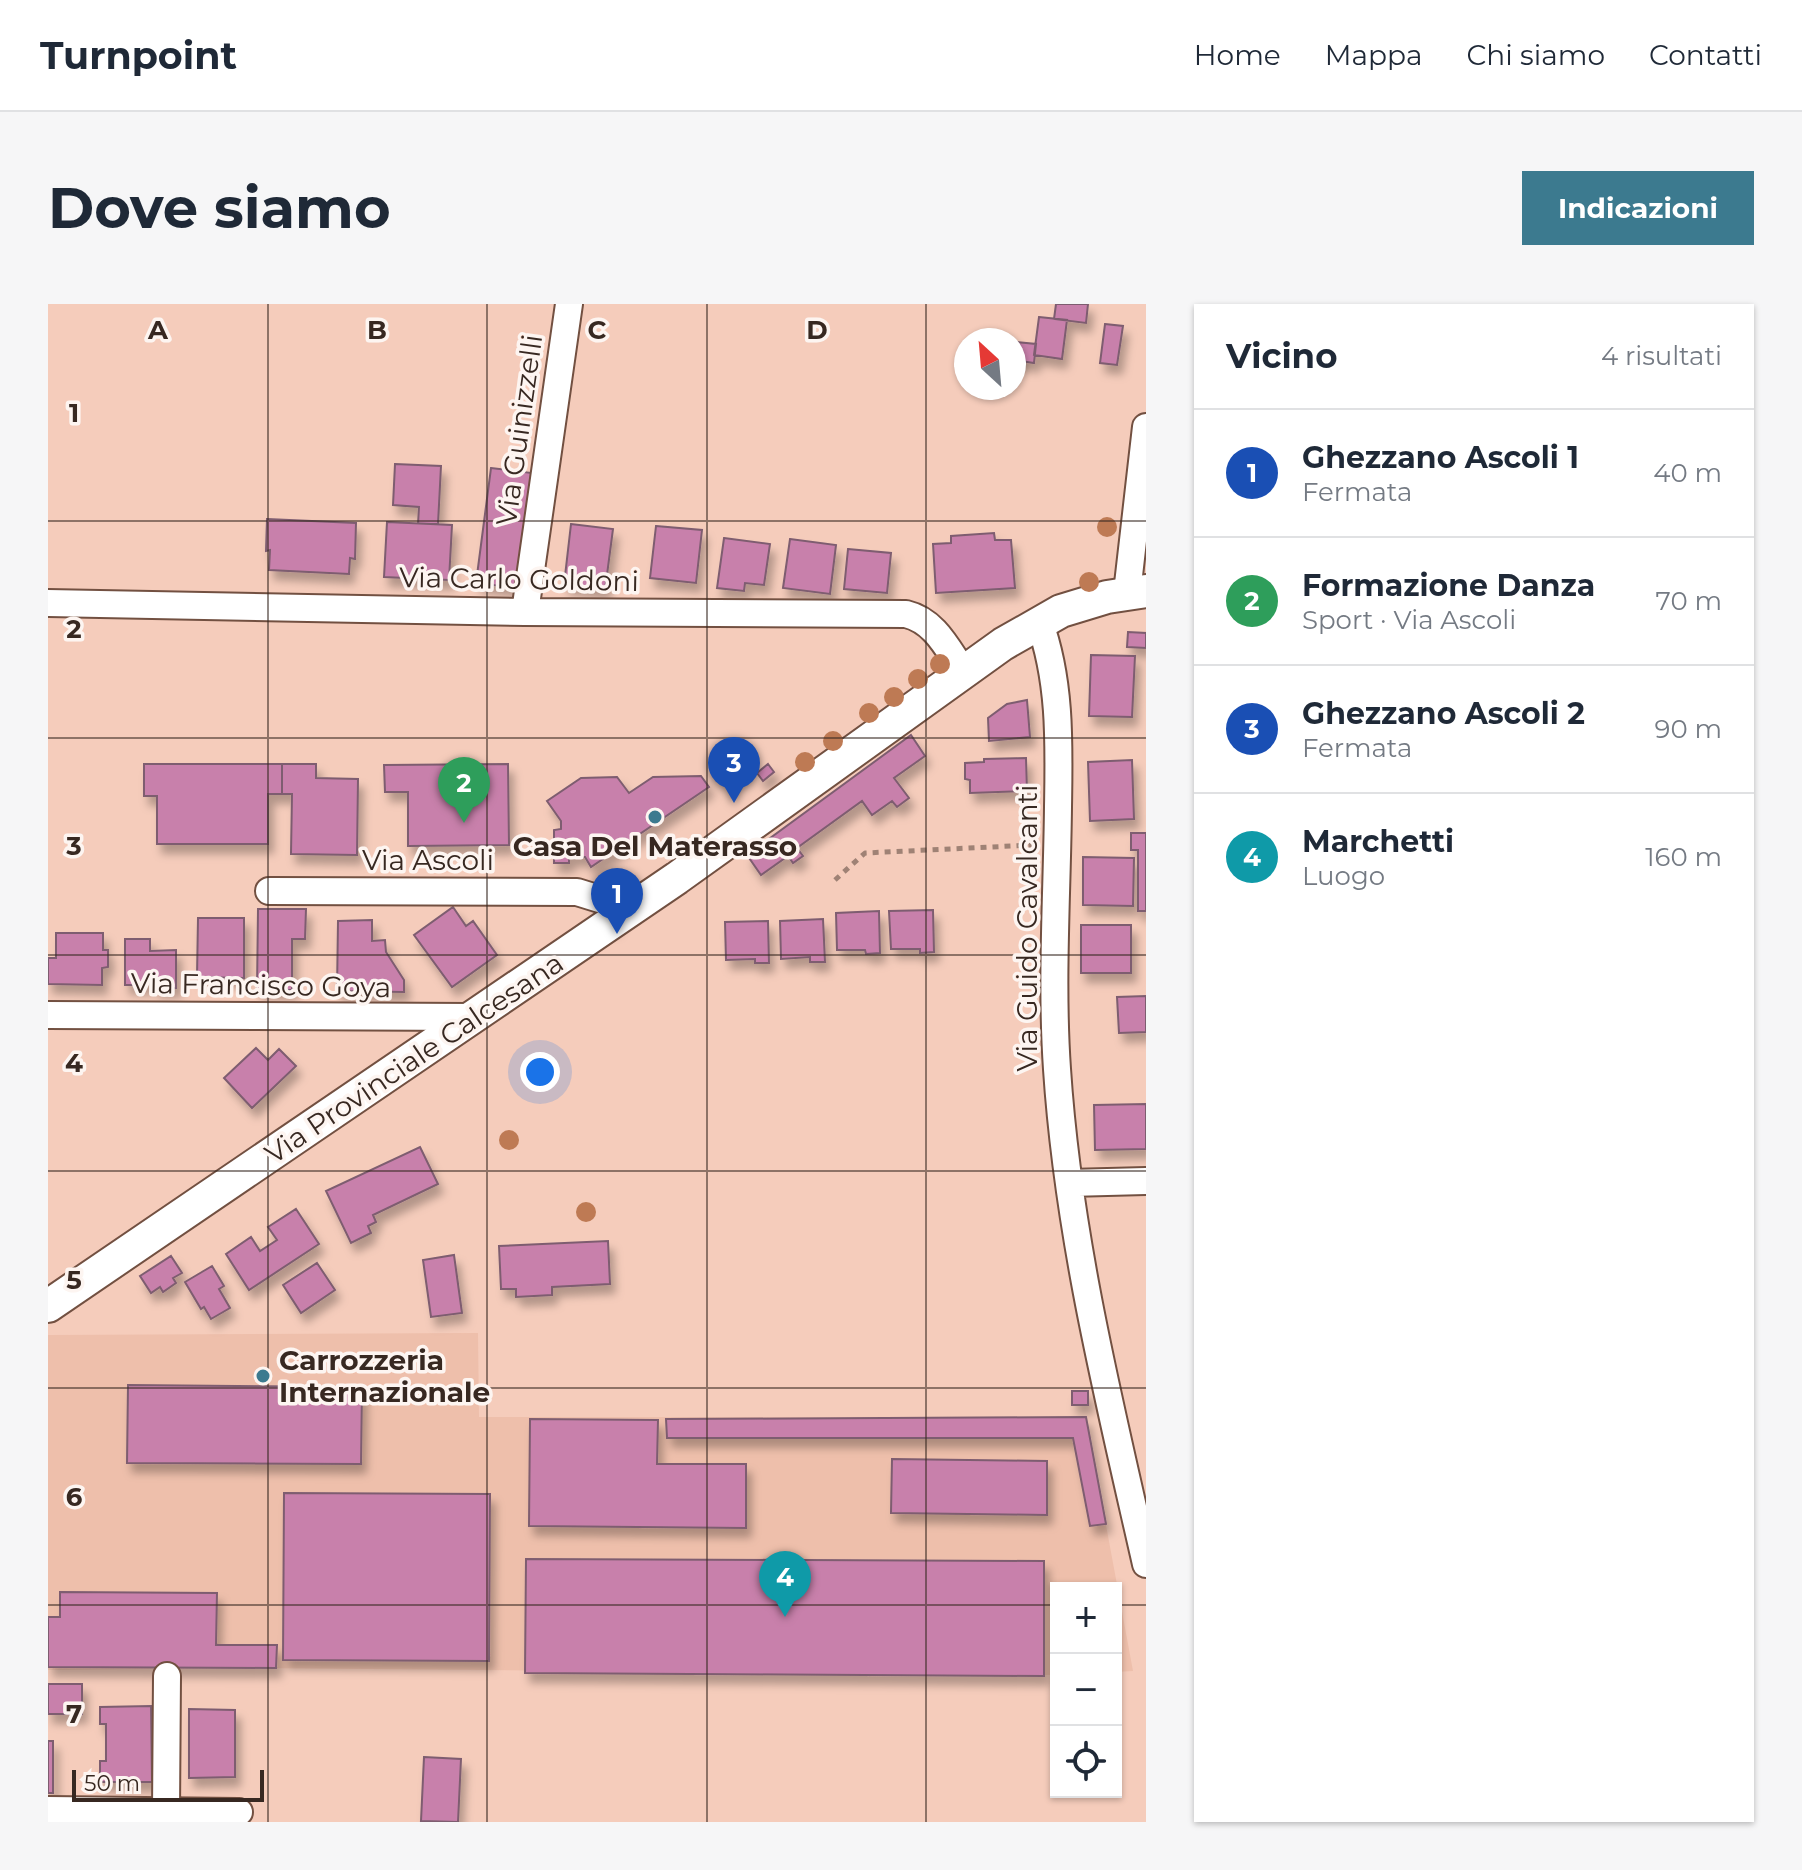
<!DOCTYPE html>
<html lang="it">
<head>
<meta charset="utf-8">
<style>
	:root { --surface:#fff; --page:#f6f6f7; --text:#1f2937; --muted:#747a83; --line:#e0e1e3; --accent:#3c7a8f }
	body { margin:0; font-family:Montserrat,sans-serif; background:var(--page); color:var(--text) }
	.controls { position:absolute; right:24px; bottom:24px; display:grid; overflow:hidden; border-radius:0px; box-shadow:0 2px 6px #0004 }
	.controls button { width:72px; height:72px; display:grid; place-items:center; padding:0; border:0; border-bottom:2px solid var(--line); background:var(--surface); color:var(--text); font:40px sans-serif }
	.compass { position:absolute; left:906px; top:24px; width:72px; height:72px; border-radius:50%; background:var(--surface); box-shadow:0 2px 6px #0004; rotate:334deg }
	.scale { position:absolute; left:24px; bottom:20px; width:192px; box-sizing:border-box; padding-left:8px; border:4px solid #372821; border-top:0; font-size:22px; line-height:28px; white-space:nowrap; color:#372821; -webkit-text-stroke:6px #fdf5f1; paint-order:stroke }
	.you { position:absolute; left:492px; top:768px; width:28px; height:28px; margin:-20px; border:6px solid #fff; border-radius:50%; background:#1a73e8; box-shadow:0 0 0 12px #1a73e833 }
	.badge { display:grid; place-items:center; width:52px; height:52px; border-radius:50%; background:var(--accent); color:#fff; font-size:26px; font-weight:700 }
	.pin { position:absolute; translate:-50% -66px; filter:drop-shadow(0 2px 4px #0008) }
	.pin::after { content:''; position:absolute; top:42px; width:28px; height:24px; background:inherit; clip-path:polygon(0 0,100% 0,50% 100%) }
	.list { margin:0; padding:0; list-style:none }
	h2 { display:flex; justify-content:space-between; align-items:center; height:104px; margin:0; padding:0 32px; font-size:34px }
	h2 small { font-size:26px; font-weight:400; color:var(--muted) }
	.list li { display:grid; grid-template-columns:52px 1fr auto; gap:24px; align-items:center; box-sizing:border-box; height:128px; padding:0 32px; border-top:2px solid var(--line) }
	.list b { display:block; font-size:30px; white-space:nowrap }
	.list p { margin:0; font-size:26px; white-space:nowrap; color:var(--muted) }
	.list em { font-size:26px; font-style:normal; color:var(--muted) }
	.icon { flex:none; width:44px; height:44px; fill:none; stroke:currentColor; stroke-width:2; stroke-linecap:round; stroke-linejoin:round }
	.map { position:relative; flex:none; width:1098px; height:1518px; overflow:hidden; border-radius:0px }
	header { display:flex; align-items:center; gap:48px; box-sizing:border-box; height:112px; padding:0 40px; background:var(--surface); border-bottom:2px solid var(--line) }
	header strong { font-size:38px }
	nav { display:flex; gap:44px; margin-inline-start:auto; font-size:28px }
	.intro { display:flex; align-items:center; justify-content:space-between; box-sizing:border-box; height:192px; padding:0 48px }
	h1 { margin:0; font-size:56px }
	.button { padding:20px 36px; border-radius:0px; background:var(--accent); color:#fff; font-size:28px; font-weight:700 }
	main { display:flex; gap:48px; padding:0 48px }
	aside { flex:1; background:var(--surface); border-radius:0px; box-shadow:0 2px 6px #0004 }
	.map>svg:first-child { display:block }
	.built { fill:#eebfab }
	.building { fill:#c880ab; stroke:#7e5d70; stroke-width:2; filter:url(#shadow) }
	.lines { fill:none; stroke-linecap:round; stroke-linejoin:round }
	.minor-casing { stroke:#725041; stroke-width:30 }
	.major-casing { stroke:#725041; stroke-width:36 }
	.path { stroke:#9f8275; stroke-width:5; stroke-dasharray:6 6; stroke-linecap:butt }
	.minor { stroke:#fff; stroke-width:26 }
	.major { stroke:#fff; stroke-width:32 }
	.tree { fill:#be7a54 }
	.grid { fill:none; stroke:#372821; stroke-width:2; stroke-opacity:0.55 }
	.poi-dot { fill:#3c7a8f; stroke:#fdf5f1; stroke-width:3 }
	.labels { text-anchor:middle; stroke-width:7; stroke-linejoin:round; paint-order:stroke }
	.street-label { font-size:28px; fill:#372821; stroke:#fdf5f1 }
	.poi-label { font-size:28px; font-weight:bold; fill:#372821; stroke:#fdf5f1 }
	.grid-label { font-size:26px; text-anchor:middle; font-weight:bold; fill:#372821; stroke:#fdf5f1; stroke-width:7; stroke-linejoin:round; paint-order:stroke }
</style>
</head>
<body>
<header>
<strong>Turnpoint</strong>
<nav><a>Home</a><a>Mappa</a><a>Chi siamo</a><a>Contatti</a></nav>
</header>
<div class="intro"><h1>Dove siamo</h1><a class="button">Indicazioni</a></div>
<main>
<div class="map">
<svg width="1098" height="1518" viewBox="0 0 1098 1518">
	<defs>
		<filter id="shadow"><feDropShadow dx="5" dy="9" stdDeviation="4" flood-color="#0004"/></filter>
	</defs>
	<rect width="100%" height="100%" fill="#f5ccbb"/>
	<path class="built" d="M430,1029L431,1113H1038L1085,1367L1068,1368V1284H1008V1371L204,1364L0,1366V1031Z"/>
	<path class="building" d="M1008,0H1040L1038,19L1006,15Z
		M991,13L1019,16L1014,55L986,51Z
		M1057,20L1075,22L1069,61L1052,59Z
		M968,38L988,40L986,59L966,56Z
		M347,160L393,162L390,220H370L371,203L345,201Z
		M443,164L484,169L469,284L428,279Z
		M219,215L308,219L307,255L302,254L301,270L221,266L222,246L218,247Z
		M339,218L404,221L401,276L336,273Z
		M523,220L565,225L557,286L516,281Z
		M608,222L654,226L648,279L602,274Z
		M946,229L947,236H963L967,284L888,289L885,240L903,239V232Z
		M676,234L722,240L716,281L697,279L696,287L669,284Z
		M742,235L788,241L782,290L735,284Z
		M800,245L843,249L839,289L796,285Z
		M1080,328L1098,329V344L1079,343Z
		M1043,351L1087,352L1084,413L1041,412Z
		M979,396L982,433L941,437L940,414L959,400Z
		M863,431L877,452L846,474L861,494L849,503L844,497L824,511L814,497L749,544L755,552L745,559L740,552L713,571L699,551Z
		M978,454L979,487L922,489V476L917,475V459L936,458V455Z
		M1084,456L1086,515L1042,517L1040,458Z
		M96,460H234V490H220V540H109V492H96Z
		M234,460H268V474L310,475L309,551L243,550L244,490H234Z
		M460,460L461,541L360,542V488H337L336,461Z
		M720,460L726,468L715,477L709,469Z
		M653,472L661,483L543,563L537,553H521V559H506V526L513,525V517L499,497L533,474L569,473L581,489L605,473Z
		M1083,529H1098V607H1090V546H1083Z
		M1035,553L1086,554L1085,602L1035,601Z
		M405,603L418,622L425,617L449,651L404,683L366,631Z
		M210,605H258L257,635H244V686H209Z
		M885,606L886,648L872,649V645H843L841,607Z
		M831,607L832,649L818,650L817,646H789L788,609Z
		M150,614H196V674L149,673Z
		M775,615L777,658H762V653L733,655L732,617Z
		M324,616V637L337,636L338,648L356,676V688L289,687L290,617Z
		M720,617L721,659H707V655L678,656L677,618Z
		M1033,621H1083V669H1033Z
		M8,629H55V646H60V663L54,664V681L0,680V654H8Z
		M77,635H102V647L128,646V684H106V676H99V681H77Z
		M1098,692V728L1071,729L1069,693Z
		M208,744L220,756L231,745L248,762L204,804L176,774Z
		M1098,800V845L1047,846L1046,801Z
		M372,843L390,880L325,911L328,918L320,922L323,929L303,939L278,887Z
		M248,905L271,940L201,986L178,950L203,933L212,947L229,936L220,923Z
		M560,937L562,980L504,983V991L468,993V985H453L451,942Z
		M406,951L414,1009L383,1013L375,956Z
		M123,952L134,969L125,974L128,979L115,988L112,983L103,989L92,972Z
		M269,959L287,986L253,1009L235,981Z
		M164,962L176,982L171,985L182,1004L163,1015L156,1003L153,1005L137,978Z
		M80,1081L314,1083L313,1160L79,1159Z
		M1024,1087H1040V1101H1024Z
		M1038,1113L1058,1220L1042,1222L1025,1134H619L618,1115Z
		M482,1115L610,1116L609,1160H698V1224L481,1222Z
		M844,1155L999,1157V1211L843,1209Z
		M236,1189L442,1190L441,1357L235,1356Z
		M478,1255L996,1257V1372L477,1369Z
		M12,1288L169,1289L168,1341H229L228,1364L0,1363V1313H12Z
		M0,1380H34V1410H0Z
		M103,1402L104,1478H52V1457H58V1420H52V1403Z
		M141,1405L187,1406V1473L141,1474Z
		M0,1437H5V1489H0Z
		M376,1453L413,1455L410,1518L373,1517Z"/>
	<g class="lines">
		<g class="minor-casing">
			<path id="minor" d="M1079,289L1098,123
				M0,299L477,308L858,310C887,317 899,344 915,367
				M477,308L521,0
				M991,317C1013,377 1011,441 1010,503C1009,591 1003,677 1009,765C1020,932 1061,1097 1098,1260
				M221,587L529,588L584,605
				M0,711L426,713
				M1021,879L1098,877
				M0,1506L191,1508
				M118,1507L119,1372"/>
		</g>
		<g class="major-casing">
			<path id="major" d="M0,1002L629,574L955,340L1013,307L1059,293L1098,287"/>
		</g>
		<path class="path" d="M787,576L817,549L985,541"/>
		<use href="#minor" class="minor"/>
		<use href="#major" class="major"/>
	</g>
	<g class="tree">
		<circle cx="1059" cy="223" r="10"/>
		<circle cx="1041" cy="278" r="10"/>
		<circle cx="892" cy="360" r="10"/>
		<circle cx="870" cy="375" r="10"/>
		<circle cx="846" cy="393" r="10"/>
		<circle cx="821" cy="409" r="10"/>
		<circle cx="785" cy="437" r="10"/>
		<circle cx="757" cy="458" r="10"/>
		<circle cx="461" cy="836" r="10"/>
		<circle cx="538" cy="908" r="10"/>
	</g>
	<path class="grid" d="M220,0V1518M439,0V1518M659,0V1518M878,0V1518M0,217H1098M0,434H1098M0,651H1098M0,867H1098M0,1084H1098M0,1301H1008M1068,1301H1098"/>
	<g class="poi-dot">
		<circle cx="607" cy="513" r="8"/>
		<circle cx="215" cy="1072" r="8"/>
	</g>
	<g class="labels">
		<g class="street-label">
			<text transform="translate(471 126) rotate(-82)" y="10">Via Guinizzelli</text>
			<text transform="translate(471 275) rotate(1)" y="10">Via Carlo Goldoni</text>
			<text x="380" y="566">Via Ascoli</text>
			<text transform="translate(979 624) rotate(-90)" y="10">Via Guido Cavalcanti</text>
			<text transform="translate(213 681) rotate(1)" y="10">Via Francisco Goya</text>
			<text transform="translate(366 754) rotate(-34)" y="10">Via Provinciale Calcesana</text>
		</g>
		<g class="poi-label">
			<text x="607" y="552">Casa Del Materasso</text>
			<text x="231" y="1066" text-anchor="start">Carrozzeria<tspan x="231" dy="32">Internazionale</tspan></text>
		</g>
	</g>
	<g class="grid-label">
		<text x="110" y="35">A</text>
		<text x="329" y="35">B</text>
		<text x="549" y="35">C</text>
		<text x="769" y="35">D</text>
		<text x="26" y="118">1</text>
		<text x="26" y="334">2</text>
		<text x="26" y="551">3</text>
		<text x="26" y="768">4</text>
		<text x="26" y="985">5</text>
		<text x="26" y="1202">6</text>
		<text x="26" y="1419">7</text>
	</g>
</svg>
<div class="controls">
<button>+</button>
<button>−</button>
<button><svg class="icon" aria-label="locate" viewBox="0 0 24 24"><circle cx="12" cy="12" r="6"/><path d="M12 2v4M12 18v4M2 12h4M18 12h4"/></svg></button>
</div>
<svg class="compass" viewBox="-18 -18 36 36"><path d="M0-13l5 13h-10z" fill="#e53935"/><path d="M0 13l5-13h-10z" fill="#747a83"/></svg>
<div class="scale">50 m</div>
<div class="you"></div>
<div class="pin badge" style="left:569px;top:630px;background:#1a4fb4">1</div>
<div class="pin badge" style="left:416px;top:519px;background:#2e9e5b">2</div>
<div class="pin badge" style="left:686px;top:499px;background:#1a4fb4">3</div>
<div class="pin badge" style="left:737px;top:1313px;background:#0f9aa8">4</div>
</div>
<aside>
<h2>Vicino<small>4 risultati</small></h2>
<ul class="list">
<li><span class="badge" style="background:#1a4fb4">1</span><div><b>Ghezzano Ascoli 1</b><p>Fermata</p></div><em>40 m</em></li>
<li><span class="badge" style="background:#2e9e5b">2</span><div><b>Formazione Danza</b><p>Sport · Via Ascoli</p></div><em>70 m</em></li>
<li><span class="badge" style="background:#1a4fb4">3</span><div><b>Ghezzano Ascoli 2</b><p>Fermata</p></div><em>90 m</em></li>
<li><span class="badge" style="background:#0f9aa8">4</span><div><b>Marchetti</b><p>Luogo</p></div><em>160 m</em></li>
</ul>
</aside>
</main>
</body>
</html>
